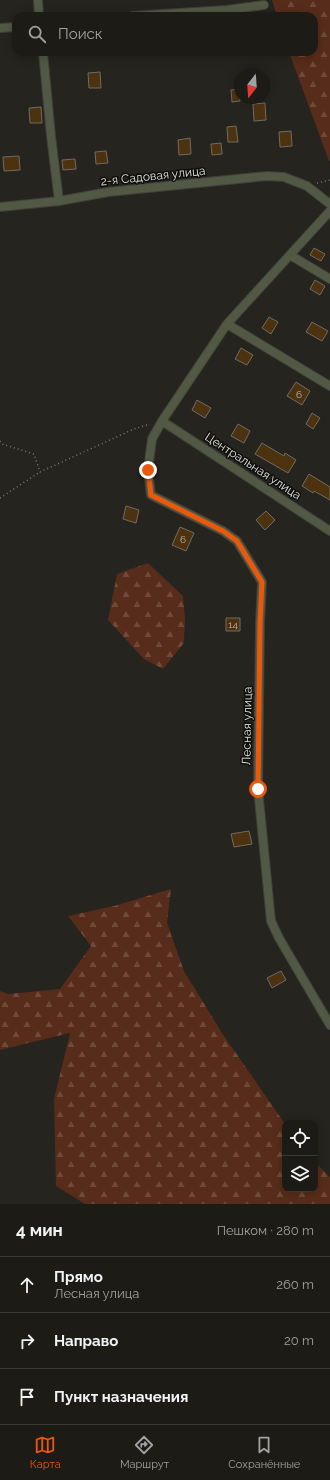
<!DOCTYPE html>
<html lang="ru">
<head>
<meta charset="utf-8">
<style>
	:root { --surface:#1c1b16; --page:#292823; --text:#f1f3f6; --muted:#a0a1a1; --line:#3a3935; --accent:#ea580c }
	body { margin:0; font-family:Raleway,sans-serif; background:var(--page); color:var(--text) }
	.controls { position:absolute; right:12px; bottom:12px; display:grid; overflow:hidden; border-radius:8px; box-shadow:0 2px 10px #0003 }
	.controls button { width:36px; height:36px; display:grid; place-items:center; padding:0; border:0; border-bottom:1px solid var(--line); background:var(--surface); color:var(--text); font:20px sans-serif }
	.compass { position:absolute; left:234px; top:68px; width:36px; height:36px; border-radius:50%; background:var(--surface); box-shadow:0 2px 10px #0003; rotate:197deg }
	.stop { position:absolute; width:12px; height:12px; margin:-9px; border:3px solid #ea580c; border-radius:50%; background:#fff }
	.stop.end { background:#ea580c; border-color:#fff; box-shadow:0 1px 4px #0008 }
	.list { margin:0; padding:0; list-style:none }
	h2 { display:flex; justify-content:space-between; align-items:center; height:52px; margin:0; padding:0 16px; font-size:17px }
	h2 small { font-size:13px; font-weight:400; color:var(--muted) }
	.list li { display:grid; grid-template-columns:26px 1fr auto; gap:12px; align-items:center; box-sizing:border-box; height:56px; padding:0 16px; border-top:1px solid var(--line) }
	.list b { display:block; font-size:15px; white-space:nowrap }
	.list p { margin:0; font-size:13px; white-space:nowrap; color:var(--muted) }
	.list em { font-size:13px; font-style:normal; color:var(--muted) }
	.icon { flex:none; width:22px; height:22px; fill:none; stroke:currentColor; stroke-width:2; stroke-linecap:round; stroke-linejoin:round }
	.map { position:relative; flex:none; width:330px; height:1204px; overflow:hidden }
	.search { position:absolute; background:var(--surface); box-shadow:0 2px 10px #0003; left:12px; right:12px; top:12px; height:44px; display:flex; align-items:center; gap:10px; box-sizing:border-box; padding:0 14px; border-radius:12px; color:var(--muted); font-size:15px }
	.sheet { height:220px; background:var(--surface) }
	nav { display:flex; justify-content:space-around; align-items:center; box-sizing:border-box; height:56px; border-top:1px solid var(--line); background:var(--surface); font-size:11px; color:var(--muted) }
	nav a { display:grid; justify-items:center; gap:2px }
	nav .on { color:var(--accent) }
	.map>svg:first-child { display:block }
	.forest { fill:url(#forest-firs) }
	.building { fill:#4d320f; stroke:#706b66 }
	.lines { fill:none; stroke-linecap:round; stroke-linejoin:round }
	.street-casing { stroke:#403f39; stroke-width:10 }
	.path { stroke:#797873; stroke-width:1.5; stroke-dasharray:1 3; stroke-linecap:butt }
	.street { stroke:#515944; stroke-width:8 }
	.route { stroke:#ea580c; stroke-width:5 }
	.labels { text-anchor:middle; stroke-width:3; stroke-linejoin:round; paint-order:stroke }
	.number-label { font-size:10px; fill:#beb6ab }
	.street-label { font-size:12px; fill:#e3e2df; stroke:#0d0d0b }
</style>
</head>
<body>
<div class="map">
<svg width="330" height="1204" viewBox="0 0 330 1204">
	<defs>
		<pattern id="forest-firs" width="22" height="20" patternUnits="userSpaceOnUse"><rect width="22" height="20" fill="#572c1a"/><path d="M5 1l3.5 6h-7zM16 11l3.5 6h-7z" fill="#6f4a3b"/></pattern>
	</defs>
	<rect width="100%" height="100%" fill="#25241e"/>
	<path class="forest" d="M272,0H330V161H329L289,52H314V16H277Z
		M148,563L183,596L185,618L184,643L163,669L144,659L108,620L117,574Z
		M171,889L167,923L184,971L222,1033L285,1124V1189H315V1162L330,1177V1204H85L56,1186L54,1099L70,1033L0,1050V991L8,994L60,989L91,946L68,916L114,906Z"/>
	<path class="building" d="M100,72L101,88H89L88,73Z
		M240,89V101L232,102L231,90Z
		M265,103L266,120L254,121L253,104Z
		M41,107L42,123H30L29,108Z
		M236,126L238,142H228L227,127Z
		M291,131L292,146L280,147L279,132Z
		M190,138L191,154L179,155L178,140Z
		M221,143L222,154L212,155L211,144Z
		M106,151L108,163L96,164L95,152Z
		M19,156L20,170L4,171L3,157Z
		M75,159L76,169L63,170L62,160Z
		M314,248L325,254L321,261L310,255Z
		M315,280L325,286L320,295L310,289Z
		M269,317L278,322L271,334L262,328Z
		M312,322L328,331L322,341L306,332Z
		M241,348L253,355L247,365L235,359Z
		M296,382L310,391L302,405L287,396Z
		M197,400L211,408L205,418L192,410Z
		M312,413L320,418L313,429L306,424Z
		M238,424L250,431L244,443L231,436Z
		M262,443L284,456L285,453L296,460L288,473L255,454Z
		M309,474L330,487V500L314,491L313,493L302,486Z
		M126,506L139,510L136,523L123,519Z
		M266,511L275,520L265,530L256,520Z
		M180,527L194,533L186,551L172,545Z
		M226,618H240V631H226Z
		M249,831L252,844L234,847L231,834Z
		M281,971L286,980L272,988L267,978Z"/>
	<g class="lines">
		<g class="street-casing">
			<path id="street" d="M38,0L39,16
				M132,16L227,10L264,5
				M0,28L16,27
				M43,52L51,136L59,201
				M0,207L59,201L108,192L267,176L284,177L307,186L330,204
				M330,211L227,324L162,421L152,439L148,470L151,495L223,531L237,541L262,582L260,623L258,789L271,921L279,938L330,1025
				M290,255L330,279
				M227,324L330,386
				M162,421L330,531"/>
		</g>
		<path class="path" d="M317,183L330,180
			M0,441L2,444L34,454L40,472L134,429L150,424
			M0,498L40,472"/>
		<use href="#street" class="street"/>
	</g>
	<g class="lines">
		<path class="route" d="M148,470L151,495L223,531L237,541L262,582L260,623L258,789"/>
	</g>
	<g class="labels">
		<g class="number-label">
			<text x="299" y="398">6</text>
			<text x="183" y="543">6</text>
			<text x="233" y="628">14</text>
		</g>
		<g class="street-label">
			<text transform="translate(153 176) rotate(-6)" y="4">2-я Садовая улица</text>
			<text transform="translate(253 466) rotate(33)" y="4">Центральная улица</text>
			<text transform="translate(247 726) rotate(-89)" y="4">Лесная улица</text>
		</g>
	</g>
</svg>
<div class="controls">
<button><svg class="icon" aria-label="locate" viewBox="0 0 24 24"><circle cx="12" cy="12" r="6"/><path d="M12 2v4M12 18v4M2 12h4M18 12h4"/></svg></button>
<button><svg class="icon" aria-label="layers" viewBox="0 0 24 24"><path d="M12 4l9 5-9 5-9-5zM3 14l9 5 9-5"/></svg></button>
</div>
<svg class="compass" viewBox="-18 -18 36 36"><path d="M0-13l5 13h-10z" fill="#e53935"/><path d="M0 13l5-13h-10z" fill="#a0a1a1"/></svg>
<div class="stop" style="left:258px;top:789px"></div>
<div class="stop end" style="left:148px;top:470px"></div>
<div class="search"><svg class="icon" aria-label="search" viewBox="0 0 24 24"><circle cx="10" cy="10" r="6"/><path d="M15 15l6 6"/></svg>Поиск</div>
</div>
<section class="sheet">
<h2>4 мин<small>Пешком · 280 m</small></h2>
<ul class="list">
<li><svg class="icon" aria-label="ahead" viewBox="0 0 24 24"><path d="M12 20V5M6 11l6-6 6 6"/></svg><div><b>Прямо</b><p>Лесная улица</p></div><em>260 m</em></li>
<li><svg class="icon" aria-label="right" viewBox="0 0 24 24"><path d="M7 20v-9h11M14 6l5 5-5 5"/></svg><div><b>Направо</b></div><em>20 m</em></li>
<li><svg class="icon" aria-label="arrive" viewBox="0 0 24 24"><path d="M6 21V4h12l-3 4 3 4H6"/></svg><div><b>Пункт назначения</b></div></li>
</ul>
</section>
<nav>
<a class="on"><svg class="icon" aria-label="map" viewBox="0 0 24 24"><path d="M3 6l6-2 6 2 6-2v14l-6 2-6-2-6 2zM9 4v14M15 6v14"/></svg>Карта</a>
<a><svg class="icon" aria-label="directions" viewBox="0 0 24 24"><path d="M12 3l9 9-9 9-9-9zM9 14v-3h6M13 9l2 2-2 2"/></svg>Маршрут</a>
<a><svg class="icon" aria-label="saved" viewBox="0 0 24 24"><path d="M7 4h10v16l-5-4-5 4z"/></svg>Сохранённые</a>
</nav>
</body>
</html>
